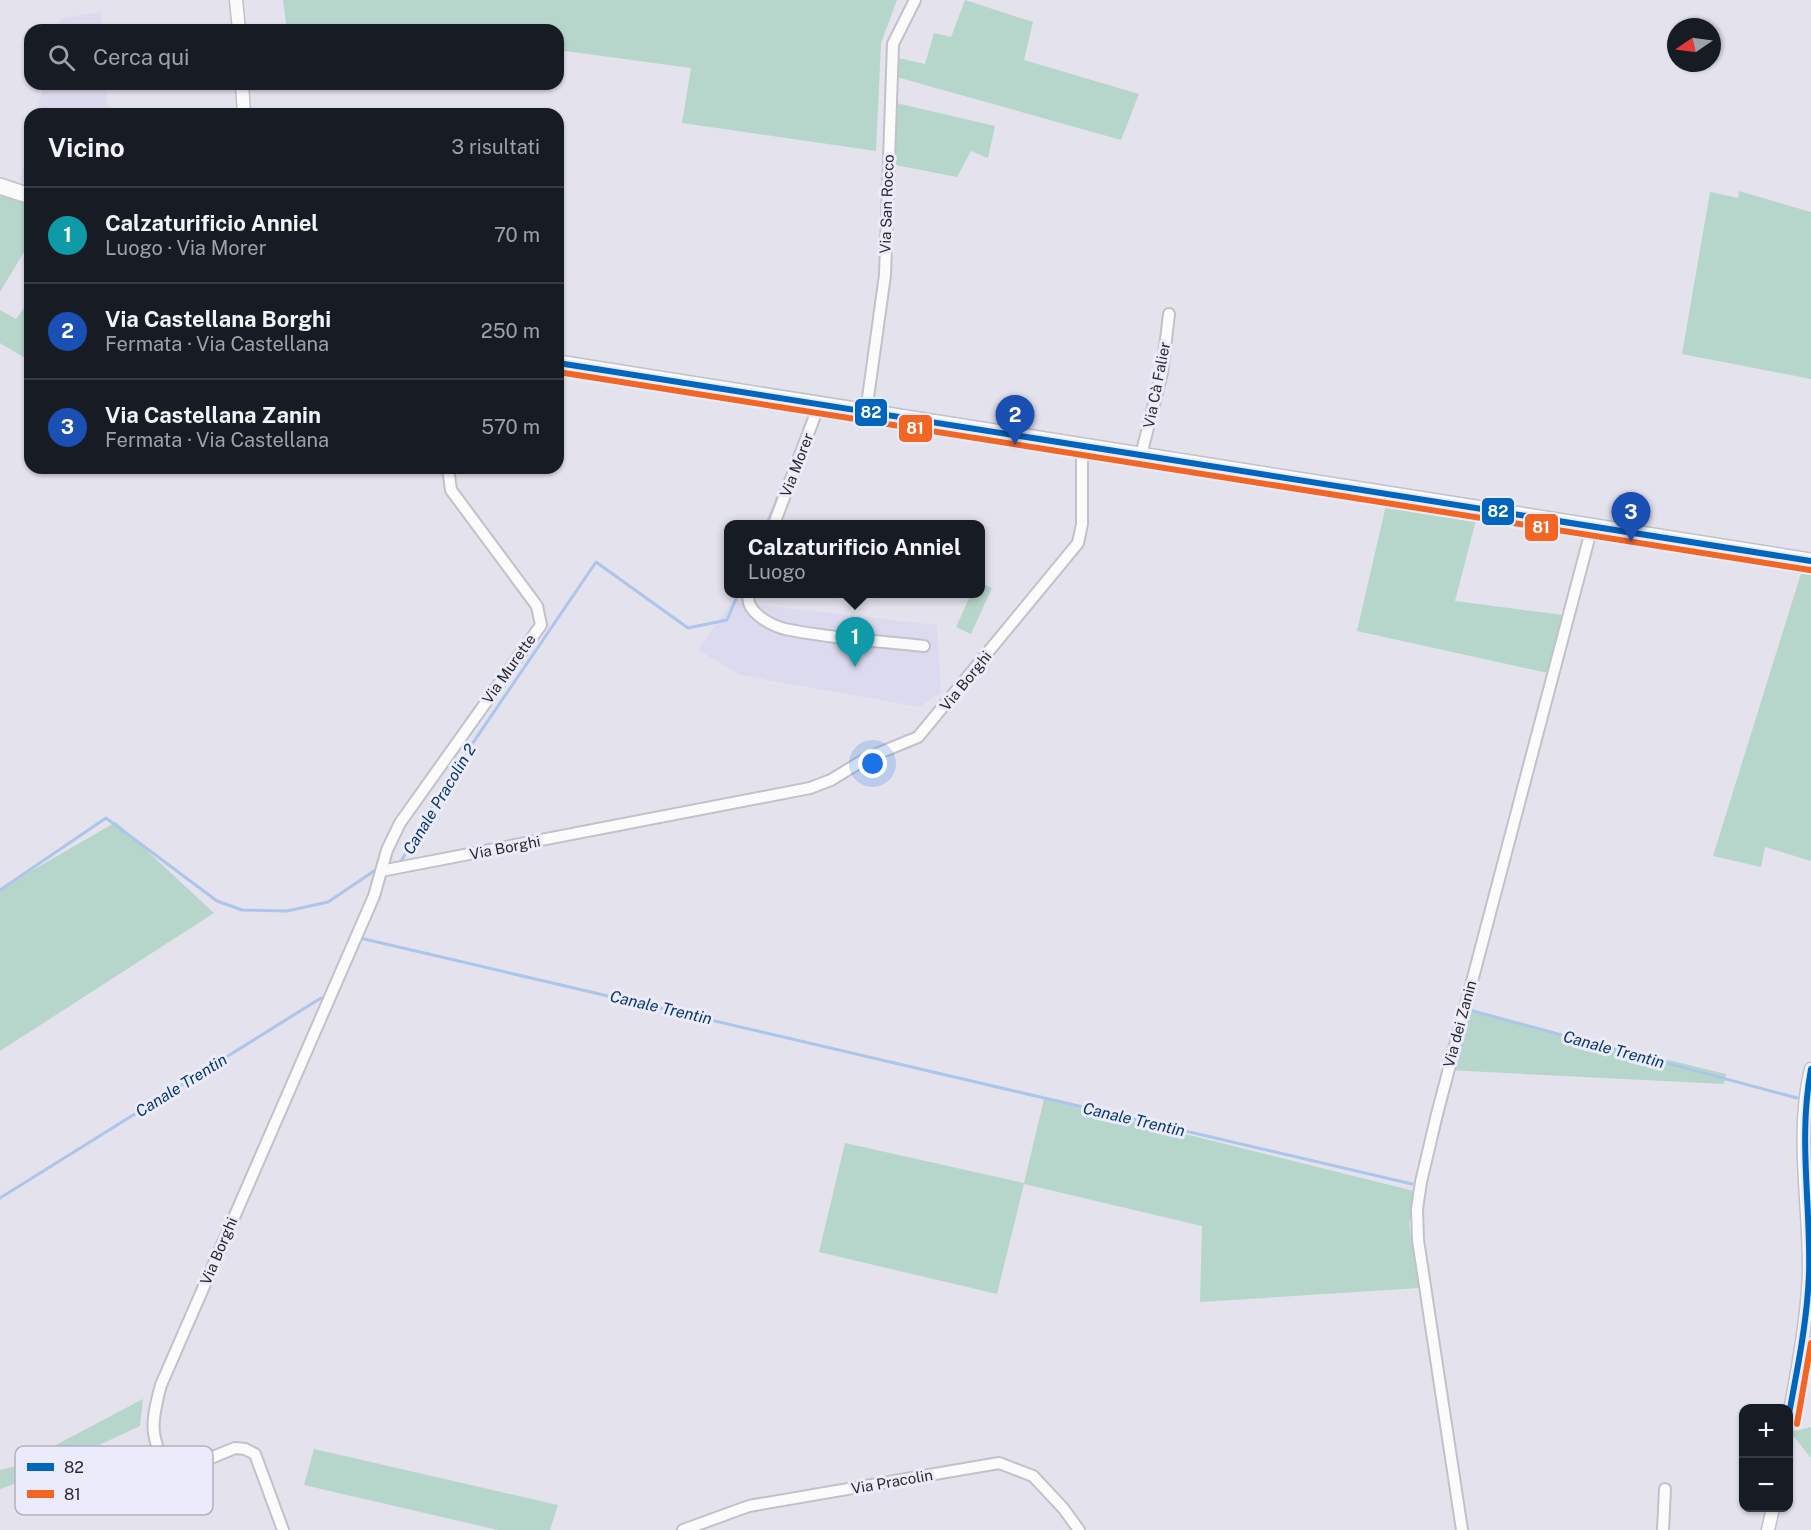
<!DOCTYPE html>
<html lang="it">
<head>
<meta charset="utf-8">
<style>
	:root { --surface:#171b24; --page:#242831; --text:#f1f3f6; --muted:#9ea1a6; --line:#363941; --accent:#6b6a73 }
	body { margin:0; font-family:"Public Sans",sans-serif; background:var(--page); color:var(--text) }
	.controls { position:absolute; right:18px; bottom:18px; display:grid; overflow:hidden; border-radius:12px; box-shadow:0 2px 4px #0004 }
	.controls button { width:54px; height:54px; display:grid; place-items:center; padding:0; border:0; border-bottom:2px solid var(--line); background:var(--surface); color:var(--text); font:30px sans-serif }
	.compass { position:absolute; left:1667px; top:18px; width:54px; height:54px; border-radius:50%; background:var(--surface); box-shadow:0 2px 4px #0004; rotate:257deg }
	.you { position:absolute; left:873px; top:764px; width:21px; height:21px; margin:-15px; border:4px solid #fff; border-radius:50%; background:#1a73e8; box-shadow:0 0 0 9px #1a73e833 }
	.badge { display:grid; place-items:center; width:39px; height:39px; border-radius:50%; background:var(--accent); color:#fff; font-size:20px; font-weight:700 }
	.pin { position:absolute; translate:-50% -50px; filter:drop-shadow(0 2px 3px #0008) }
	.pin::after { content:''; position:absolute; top:32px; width:21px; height:18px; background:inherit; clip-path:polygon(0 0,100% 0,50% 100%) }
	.popup { position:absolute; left:724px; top:520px; width:261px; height:78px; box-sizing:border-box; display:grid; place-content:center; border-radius:12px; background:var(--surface); filter:drop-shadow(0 2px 4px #0005); font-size:20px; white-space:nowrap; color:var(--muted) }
	.popup b { font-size:22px; color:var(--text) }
	.popup::after { content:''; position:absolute; left:50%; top:100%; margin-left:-12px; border:12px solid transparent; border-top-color:var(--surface) }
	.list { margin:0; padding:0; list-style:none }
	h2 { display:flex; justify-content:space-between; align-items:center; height:78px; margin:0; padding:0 24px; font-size:26px }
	h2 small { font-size:20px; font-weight:400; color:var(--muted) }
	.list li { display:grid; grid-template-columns:39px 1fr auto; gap:18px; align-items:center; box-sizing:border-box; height:96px; padding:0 24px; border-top:2px solid var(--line) }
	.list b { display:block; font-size:22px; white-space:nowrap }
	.list p { margin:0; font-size:20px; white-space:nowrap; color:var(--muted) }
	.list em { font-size:20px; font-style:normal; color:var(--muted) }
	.icon { flex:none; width:33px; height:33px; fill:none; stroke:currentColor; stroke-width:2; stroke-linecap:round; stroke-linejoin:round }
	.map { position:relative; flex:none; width:1811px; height:1530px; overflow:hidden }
	.search { position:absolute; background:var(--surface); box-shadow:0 2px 4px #0004; left:24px; top:24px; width:540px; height:66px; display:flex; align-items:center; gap:15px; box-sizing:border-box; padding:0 21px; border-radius:18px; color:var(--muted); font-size:22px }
	.panel { position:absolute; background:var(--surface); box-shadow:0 2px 4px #0004; left:24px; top:108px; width:540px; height:366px; border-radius:18px }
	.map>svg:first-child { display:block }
	.built { fill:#dcdaee }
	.green { fill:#b6d6cb }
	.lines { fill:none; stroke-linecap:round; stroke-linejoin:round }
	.stream { stroke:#acc5ea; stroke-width:3 }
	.minor-casing { stroke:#c2c0c9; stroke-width:14 }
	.tertiary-casing { stroke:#c2c0c9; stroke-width:15 }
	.secondary-casing { stroke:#c2c0c9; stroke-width:18 }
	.minor { stroke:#fbfbfc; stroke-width:10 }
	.tertiary { stroke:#fbfbfc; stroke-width:12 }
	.secondary { stroke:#fbfbfc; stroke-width:15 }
	.bus-1-casing { stroke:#ecebfc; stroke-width:10 }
	.bus-2-casing { stroke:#ecebfc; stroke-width:10 }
	.bus-1 { stroke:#0065bd; stroke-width:6 }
	.bus-2 { stroke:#f26522; stroke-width:6 }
	.labels { text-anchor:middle; stroke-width:6; stroke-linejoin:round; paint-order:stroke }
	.street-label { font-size:15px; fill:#2a2931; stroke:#ecebfc }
	.water-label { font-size:16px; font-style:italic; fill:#05366f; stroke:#ecebfc }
	.key { fill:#ecebfc; stroke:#b2b1bf; stroke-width:1.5 }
	.key-label { font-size:16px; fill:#2a2931 }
	.line-badge { stroke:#ecebfc; stroke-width:2 }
	.badge-label { font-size:16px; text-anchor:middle; font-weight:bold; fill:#fff }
</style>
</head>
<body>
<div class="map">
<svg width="1811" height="1530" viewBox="0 0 1811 1530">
	<rect width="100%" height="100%" fill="#e3e2ed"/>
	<path class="built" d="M101,11L102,30H57L60,19Z
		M44,84H106L108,114H36Z
		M30,139V183L20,180Z
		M732,602L937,625L941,692L920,707L740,675L698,650Z"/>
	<path class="green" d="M283,0H897L881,43L876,151L682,123L691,68L558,50V30H287Z
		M965,0L1033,22L1024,60L1139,94L1121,140L893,76L894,57L925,64L934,33L951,37Z
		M892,102L995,126L988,158L971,151L957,177L890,164Z
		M1739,191L1811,212V379L1682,354L1710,192L1738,198Z
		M0,194L30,204V242L0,292Z
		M30,300V361L0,343V310L16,319Z
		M1387,501L1477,516L1455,601L1563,615L1548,673L1357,631Z
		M1803,567L1811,568V861L1765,847L1761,867L1713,856Z
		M981,583L992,588L971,634L956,627L971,594H981Z
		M116,822L214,913L0,1051V889Z
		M1464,1010L1726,1074L1724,1084L1447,1070Z
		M1044,1099L1418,1192L1409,1223L1419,1288L1200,1302L1202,1226L1024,1184L997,1294L819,1252L845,1143L1024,1183Z
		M143,1399L140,1426L82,1453L60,1468L0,1489V1470L16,1466Z
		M1811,1427V1458L1790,1432Z
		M314,1449L558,1505L550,1530H498L304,1485Z"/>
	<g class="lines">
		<path class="stream" d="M767,524L784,482
			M400,863L449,778L596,562L688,628L727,620L738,594
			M0,890L106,818L217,901L242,910L287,911L328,902L377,869
			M360,938L1412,1184
			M1469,1012V1010L1797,1098
			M1437,1137L1453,1073
			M0,1198L321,998L325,1000"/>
		<g class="minor-casing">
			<path id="minor" d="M866,412L885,275L893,44L915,0
				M1141,455L1162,373L1169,314
				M774,524L819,405
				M749,594C744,611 770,625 785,629C826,638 880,641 924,646
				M381,871L810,788L831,780L867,758L918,737L1078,543L1082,524V446
				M283,1530L255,1454L245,1449L235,1448L169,1475C150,1436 150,1425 161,1385L374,896L387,850L400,823L541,625L537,606L451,490L448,468
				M683,1530L749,1506L999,1463L1033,1476L1063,1508L1079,1530
				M1462,1530L1418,1240L1417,1209L1421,1182L1437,1114L1592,527
				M1663,1530L1665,1489"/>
		</g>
		<g class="tertiary-casing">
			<path id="tertiary" d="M236,0L239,30
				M242,84L244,114
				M1788,1422C1797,1373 1807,1323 1809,1273C1810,1206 1795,1134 1811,1069
				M1768,1530L1773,1508"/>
		</g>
		<g class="secondary-casing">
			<path id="secondary" d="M0,186L30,196
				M558,363L1811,561"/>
		</g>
		<use href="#minor" class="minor"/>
		<use href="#tertiary" class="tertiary"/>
		<use href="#secondary" class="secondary"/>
		<g class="bus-1-casing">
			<path id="bus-1" d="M558,363L1811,561
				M1788,1419C1797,1371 1807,1323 1809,1274C1811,1205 1798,1138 1811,1069"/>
		</g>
		<g class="bus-2-casing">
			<path id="bus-2" d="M558,372L1810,570
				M1797,1424L1811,1343"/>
		</g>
		<use href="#bus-1" class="bus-1"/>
		<use href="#bus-2" class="bus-2"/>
	</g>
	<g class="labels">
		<g class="street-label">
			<text transform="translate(887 204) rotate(-88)" y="5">Via San Rocco</text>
			<text transform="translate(1157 385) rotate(-79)" y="5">Via Cà Falier</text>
			<text transform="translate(797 465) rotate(-69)" y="5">Via Morer</text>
			<text transform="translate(509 669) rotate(-55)" y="5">Via Murette</text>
			<text transform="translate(966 681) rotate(-51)" y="5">Via Borghi</text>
			<text transform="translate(505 848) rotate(-11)" y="5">Via Borghi</text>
			<text transform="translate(1460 1024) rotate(-75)" y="5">Via dei Zanin</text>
			<text transform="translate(219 1251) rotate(-67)" y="5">Via Borghi</text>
			<text transform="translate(892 1482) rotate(-10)" y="5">Via Pracolin</text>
		</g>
		<g class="water-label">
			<text transform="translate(439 799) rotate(-59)" y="6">Canale Pracolin 2</text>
			<text transform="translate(661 1007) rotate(13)" y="6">Canale Trentin</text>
			<text transform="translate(1614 1049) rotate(15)" y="6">Canale Trentin</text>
			<text transform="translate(181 1085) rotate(-32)" y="6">Canale Trentin</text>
			<text transform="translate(1134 1119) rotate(13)" y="6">Canale Trentin</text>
		</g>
	</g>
	<rect x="15" y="1446" width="198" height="69" rx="9" class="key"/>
	<rect x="27" y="1463" width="27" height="8" fill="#0065bd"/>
	<rect x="27" y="1490" width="27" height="8" fill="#f26522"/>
	<g class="key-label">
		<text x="64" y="1473">82</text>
		<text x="64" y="1500">81</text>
	</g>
	<g class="line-badge">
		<rect x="854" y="398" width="34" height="29" rx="6" fill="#0065bd"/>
		<rect x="898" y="414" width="35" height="29" rx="6" fill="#f26522"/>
		<rect x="1481" y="497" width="34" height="29" rx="6" fill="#0065bd"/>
		<rect x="1524" y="513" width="35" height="29" rx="6" fill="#f26522"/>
	</g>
	<g class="badge-label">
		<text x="871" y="418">82</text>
		<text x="915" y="434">81</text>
		<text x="1498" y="517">82</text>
		<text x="1541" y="533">81</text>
	</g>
</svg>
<div class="controls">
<button>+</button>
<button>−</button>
</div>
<svg class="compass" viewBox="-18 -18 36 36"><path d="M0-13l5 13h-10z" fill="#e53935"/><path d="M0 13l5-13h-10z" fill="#9ea1a6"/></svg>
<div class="you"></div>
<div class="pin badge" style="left:855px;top:667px;background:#0f9aa8">1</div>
<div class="popup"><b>Calzaturificio Anniel</b>Luogo</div>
<div class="pin badge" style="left:1015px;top:445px;background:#1a4fb4">2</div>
<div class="pin badge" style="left:1631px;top:542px;background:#1a4fb4">3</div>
<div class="search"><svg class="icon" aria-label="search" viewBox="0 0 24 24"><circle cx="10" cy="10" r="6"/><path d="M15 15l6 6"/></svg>Cerca qui</div>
<section class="panel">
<h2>Vicino<small>3 risultati</small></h2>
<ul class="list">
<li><span class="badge" style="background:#0f9aa8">1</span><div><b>Calzaturificio Anniel</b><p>Luogo · Via Morer</p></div><em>70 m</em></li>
<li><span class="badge" style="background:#1a4fb4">2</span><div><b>Via Castellana Borghi</b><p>Fermata · Via Castellana</p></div><em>250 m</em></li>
<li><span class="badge" style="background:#1a4fb4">3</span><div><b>Via Castellana Zanin</b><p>Fermata · Via Castellana</p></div><em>570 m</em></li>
</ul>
</section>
</div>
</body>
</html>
